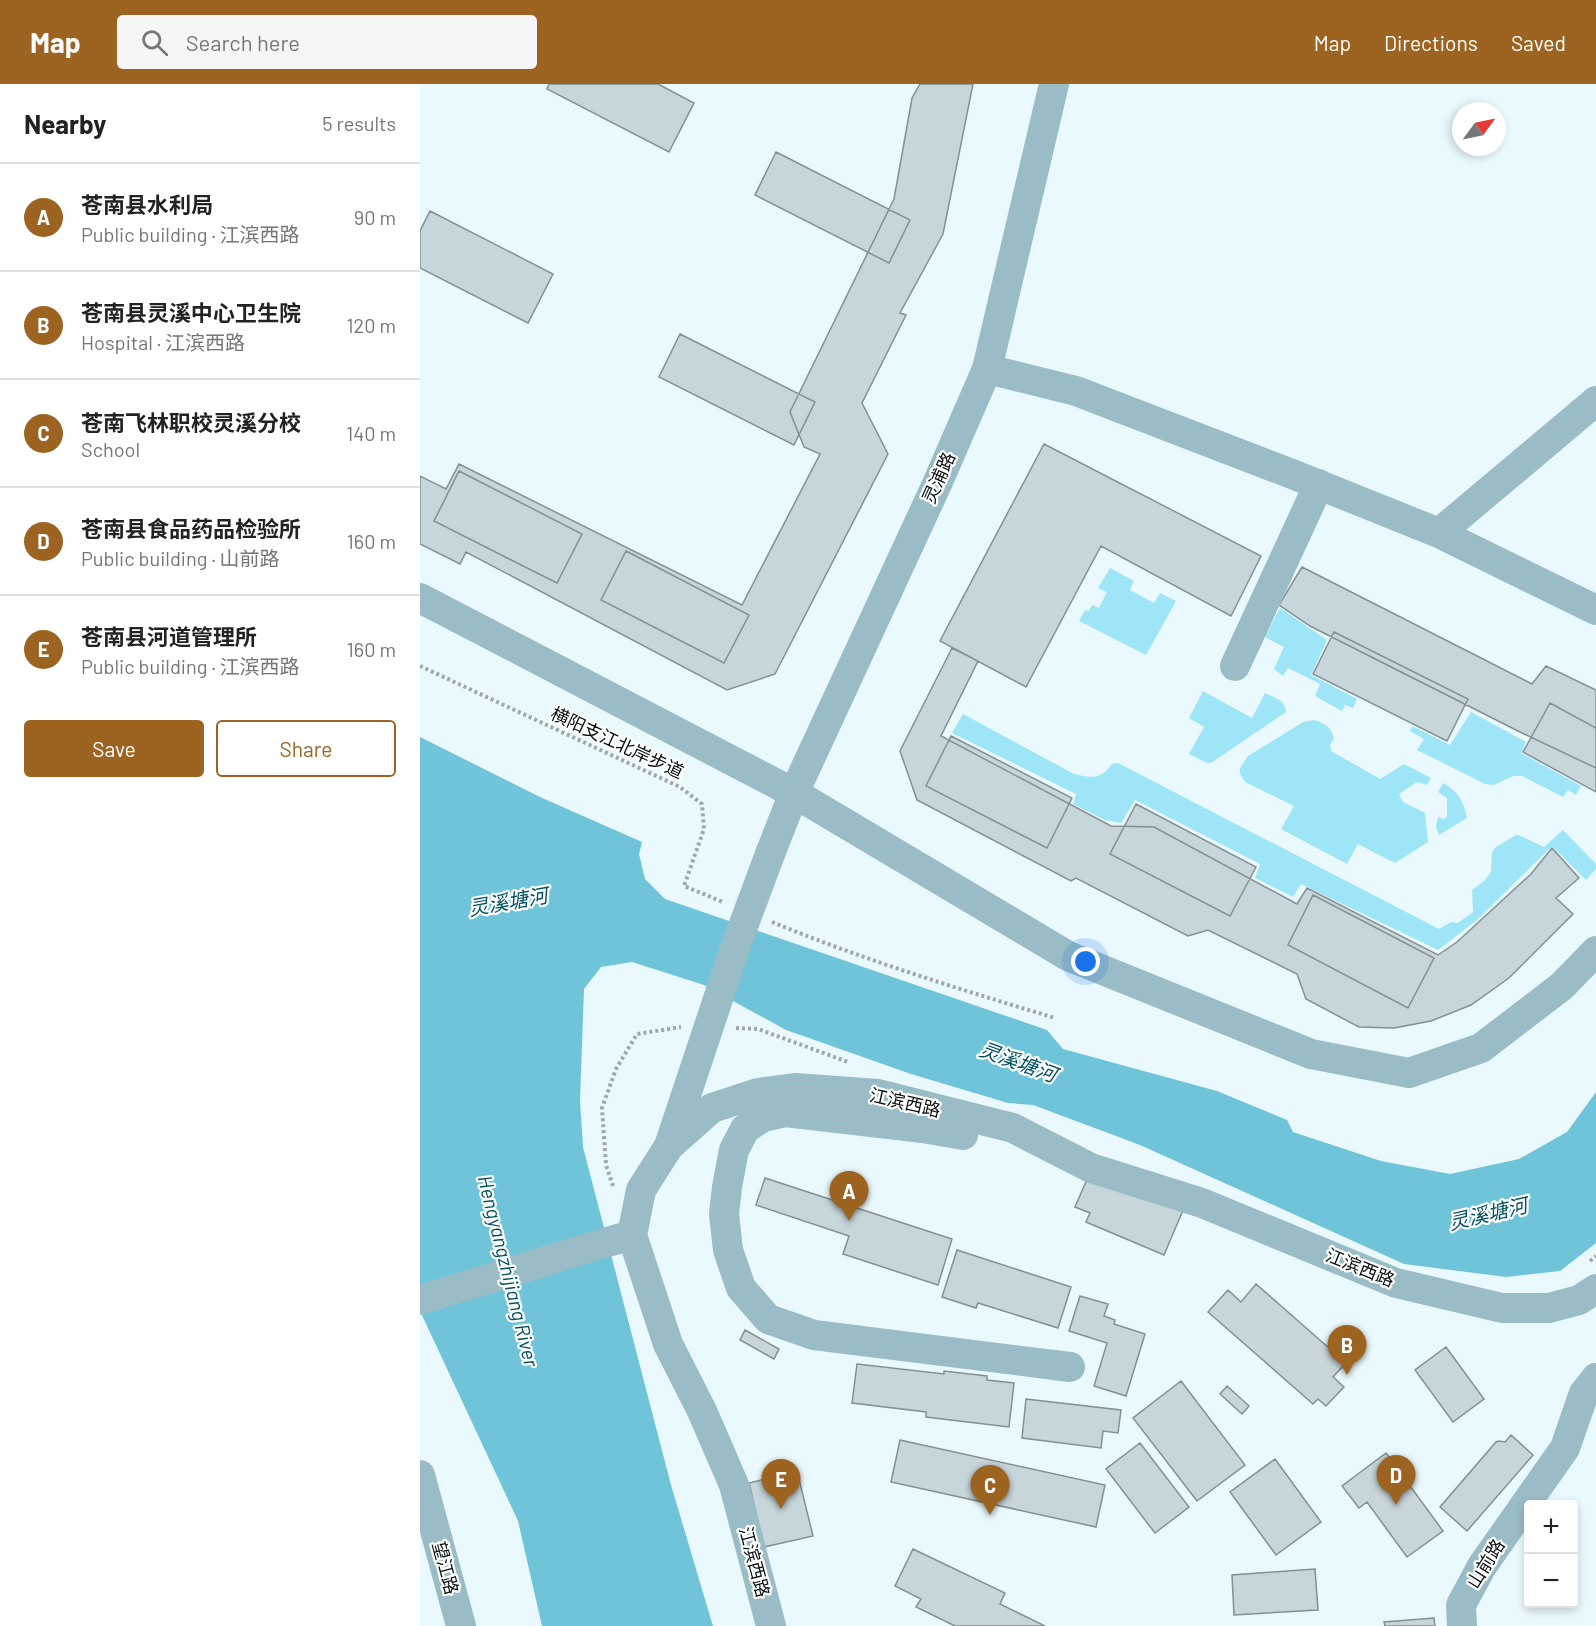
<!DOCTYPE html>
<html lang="en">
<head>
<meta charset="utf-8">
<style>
	:root { --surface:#fff; --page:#f6f6f6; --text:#222; --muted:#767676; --line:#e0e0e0; --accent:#9d6421 }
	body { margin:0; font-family:Barlow,"Noto Sans SC",sans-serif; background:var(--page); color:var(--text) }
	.controls { position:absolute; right:18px; bottom:18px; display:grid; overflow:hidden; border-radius:6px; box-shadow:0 3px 9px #0003 }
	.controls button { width:54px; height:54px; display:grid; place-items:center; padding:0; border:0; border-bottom:2px solid var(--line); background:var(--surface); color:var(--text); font:30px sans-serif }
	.compass { position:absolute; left:1032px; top:18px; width:54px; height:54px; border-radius:50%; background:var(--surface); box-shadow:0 3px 9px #0003; rotate:57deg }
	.you { position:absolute; left:666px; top:878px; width:21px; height:21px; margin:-15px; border:4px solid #fff; border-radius:50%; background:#1a73e8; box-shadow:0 0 0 9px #1a73e833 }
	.badge { display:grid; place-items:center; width:39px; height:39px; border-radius:50%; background:var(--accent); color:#fff; font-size:20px; font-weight:700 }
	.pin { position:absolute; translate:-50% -50px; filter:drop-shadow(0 2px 3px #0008) }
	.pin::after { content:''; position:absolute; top:32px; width:21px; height:18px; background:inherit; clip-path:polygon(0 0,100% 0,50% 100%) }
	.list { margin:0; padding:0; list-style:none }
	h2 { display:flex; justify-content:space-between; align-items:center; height:78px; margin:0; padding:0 24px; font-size:26px }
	h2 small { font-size:20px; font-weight:400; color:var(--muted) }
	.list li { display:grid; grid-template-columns:39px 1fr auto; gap:18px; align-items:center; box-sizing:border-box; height:108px; padding:0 24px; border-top:2px solid var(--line) }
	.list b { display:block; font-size:22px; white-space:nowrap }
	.list p { margin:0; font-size:20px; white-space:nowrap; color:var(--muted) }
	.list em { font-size:20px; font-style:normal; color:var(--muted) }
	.actions { display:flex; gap:12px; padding:18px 24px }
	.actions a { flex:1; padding:14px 0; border:2px solid var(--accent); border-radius:6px; text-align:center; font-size:21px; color:var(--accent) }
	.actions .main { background:var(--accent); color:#fff }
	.icon { flex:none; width:33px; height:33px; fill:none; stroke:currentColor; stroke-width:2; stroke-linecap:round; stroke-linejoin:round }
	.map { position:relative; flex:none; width:1176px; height:1542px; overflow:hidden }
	header { display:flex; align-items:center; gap:36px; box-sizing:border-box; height:84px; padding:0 30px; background:var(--accent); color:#fff }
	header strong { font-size:28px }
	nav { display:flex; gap:33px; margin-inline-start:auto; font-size:21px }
	.search { width:420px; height:54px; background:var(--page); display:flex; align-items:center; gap:15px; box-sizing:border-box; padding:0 21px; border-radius:6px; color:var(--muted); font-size:22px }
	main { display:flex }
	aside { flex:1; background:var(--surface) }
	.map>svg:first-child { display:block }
	.green { fill:#9ee5f8 }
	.water { fill:#6fc4da }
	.building { fill:#c7d6da; stroke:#839094; stroke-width:1.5 }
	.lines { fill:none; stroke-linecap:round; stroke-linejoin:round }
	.path { stroke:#9da8ab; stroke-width:4; stroke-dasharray:3 3; stroke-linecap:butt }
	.minor { stroke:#9abcc6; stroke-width:30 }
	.minor-bridge { stroke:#9abcc6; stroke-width:30 }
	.labels { text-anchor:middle; stroke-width:4.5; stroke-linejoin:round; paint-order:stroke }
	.street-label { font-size:18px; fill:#080d0e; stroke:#fff }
	.water-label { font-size:20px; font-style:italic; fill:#005160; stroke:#fff }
</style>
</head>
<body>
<header>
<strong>Map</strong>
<div class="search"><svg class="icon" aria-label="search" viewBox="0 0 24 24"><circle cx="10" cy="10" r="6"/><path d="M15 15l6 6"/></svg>Search here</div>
<nav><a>Map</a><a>Directions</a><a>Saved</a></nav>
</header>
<main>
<aside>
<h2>Nearby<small>5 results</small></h2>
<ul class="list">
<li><span class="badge">A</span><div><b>苍南县水利局</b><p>Public building · 江滨西路</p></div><em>90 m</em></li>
<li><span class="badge">B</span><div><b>苍南县灵溪中心卫生院</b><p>Hospital · 江滨西路</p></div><em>120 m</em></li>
<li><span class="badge">C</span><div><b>苍南飞林职校灵溪分校</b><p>School</p></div><em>140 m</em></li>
<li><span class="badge">D</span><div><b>苍南县食品药品检验所</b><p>Public building · 山前路</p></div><em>160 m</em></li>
<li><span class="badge">E</span><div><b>苍南县河道管理所</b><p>Public building · 江滨西路</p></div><em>160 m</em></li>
</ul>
<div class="actions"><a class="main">Save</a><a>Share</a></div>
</aside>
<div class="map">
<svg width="1176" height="1542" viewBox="0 0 1176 1542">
	<rect width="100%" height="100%" fill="#eaf9fd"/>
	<path class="green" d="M690,484L714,497L710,506L734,519L740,509L756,517L726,571L659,537L665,526L669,527L672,521L679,524L687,508L678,504Z
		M860,524L907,556L891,591L937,615L933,624L925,621L922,627L895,612L900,600L868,584L863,592L854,585L864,563L845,553Z
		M783,607L832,634L845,609C855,614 865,616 866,628L791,679L785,678L769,670L784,643L769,634Z
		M1051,628L1106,658L1101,669L1161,702L1156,711L1148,706L1143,713L1102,692H1093L1074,701L1065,700L997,666L1004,655L990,647L992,642L1030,661Z
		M543,630L654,690C671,694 681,696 692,680L698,679L1019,845L1031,838L1038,839L1053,828L1052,806L1064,797L1071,788L1072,768L1076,763L1096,751L1101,752L1124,763L1143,746L1176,780V785L1166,796L1132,762L1057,836L1018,866L881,800L873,813L835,794L840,780L715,716L701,739L685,736L653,720L656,710L532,649Z
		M894,636C905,640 911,642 914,654L910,661L911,667L960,695L984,680L1011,694L1007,701L997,698L979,710L983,718L1005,729L1008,758L975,779L938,760L927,780L861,745L874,722L825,698L820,690V684L828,672L883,638Z
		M1023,699C1038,707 1044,718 1047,734L1019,751L1016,743L1018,733L1024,735L1027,733V714L1018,708Z"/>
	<path class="water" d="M0,653L120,713L222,758L219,770L225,795L245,815L627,946L643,965L797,1007L867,1036L873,1048L961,1077L1030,1090L1099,1075L1147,1048L1176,1008V1159L1140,1187L1086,1193L984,1180L720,1061L613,1021L588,1019L491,990L366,946L284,901L212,878L181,883L164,905L160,1016L163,1063L251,1401L293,1542H122L98,1437L0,1227Z"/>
	<path class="building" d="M129,0H238L274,19L249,68L127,5Z
		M500,0H553L523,150L480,229L486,231L442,319L468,370L355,590L307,606L46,468L40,480L0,460V392L26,405L39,380L322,521L400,370L384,363L370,328L474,115L492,14Z
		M356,68L490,136L469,179L335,111Z
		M10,127L133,190L108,239L0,184V147Z
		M260,250L395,318L374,361L239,293Z
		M624,360L841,472L811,532L681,462L606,603L520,557Z
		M39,387L162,450L137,499L14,437Z
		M206,467L329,531L304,579L181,516Z
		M882,483L1112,600L1126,582L1176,606V684L1102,649L890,542L859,521Z
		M914,548L1048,615L1027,657L893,590Z
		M532,564L558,577L521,652L691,742L734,743L877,820L887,804L1018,871L1037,858L1111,790L1132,764L1159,794L1136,814L1153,830L1089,894L1051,921L1011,937L974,944L939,943L886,915L877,890L788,846L768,852L656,794L651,797L497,716L480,667Z
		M1130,619L1176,644V708L1103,668Z
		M531,652L652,714L627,764L506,702Z
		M716,720L836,783L810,832L690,770Z
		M893,811L1014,874L988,924L868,861Z
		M668,1093L764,1124L744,1171L666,1138L670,1129L655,1123Z
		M345,1094L532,1155L518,1201L423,1170L429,1152L336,1121Z
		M537,1166L651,1203L638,1244L558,1219L556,1224L522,1213Z
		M836,1200L926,1279L913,1293L924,1303L906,1322L898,1315L893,1320L788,1228L808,1206L821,1218Z
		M660,1212L688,1220L684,1232L695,1236L694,1240L725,1250L706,1312L674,1302L687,1259L649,1247Z
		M325,1246L359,1265L354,1275L320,1256Z
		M1026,1263L1064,1315L1033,1338L995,1286Z
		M437,1280L524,1290V1287L567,1292V1296L594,1299L589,1343L506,1333V1328L432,1319Z
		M761,1297L825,1381L777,1417L713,1334Z
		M807,1302L829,1322L822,1330L800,1310Z
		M606,1315L701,1326L698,1349L683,1347L681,1364L602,1354Z
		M1091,1351L1113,1371L1047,1447L1020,1423L1076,1358L1079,1357L1085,1358Z
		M480,1356L685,1401L676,1443L471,1398Z
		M720,1359L769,1423L735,1449L686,1385Z
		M966,1369L1023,1447L987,1473L947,1418L939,1424L922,1402Z
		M855,1375L901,1438L856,1471L810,1408Z
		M377,1387L393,1452L344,1463L329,1399Z
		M493,1465L585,1509L580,1520L625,1542H535L496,1523L501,1515L475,1502Z
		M895,1485L898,1526L814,1531L812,1491Z
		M1014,1534L1015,1542H965L964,1538Z"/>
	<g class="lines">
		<path class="path" d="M0,582L260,703L282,720L284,745L264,802L303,818
			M352,838C444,876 539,905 635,934
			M316,944L338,945L428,978
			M193,1102L186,1081L182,1024L196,985L217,950L261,943
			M1170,1177L1176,1172"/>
		<path class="minor" d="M567,285L656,307L872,390L1019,449L1176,526
			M1019,449L1176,317
			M0,514L374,709L648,872L891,970L989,989L1061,964L1142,902L1176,867
			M815,582L899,400
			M350,770L374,709L517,400L567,285L634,0
			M543,1051L503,1044L365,1028L343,1033L325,1045L314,1066L307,1103L304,1130L308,1166L321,1204L348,1235L394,1251L650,1283
			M0,1216L184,1159
			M0,1391L41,1542
			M351,1542L314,1401L282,1327L248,1260L212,1151L221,1106L249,1062L292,1024L338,1009L375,1004L458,1010L593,1044L671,1084L782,1119L976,1199L1082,1224H1129L1159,1216L1176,1205
			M1042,1542L1041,1521L1062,1482L1145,1364L1164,1309L1176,1294"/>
		<path class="minor-bridge" d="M249,1062L315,864L350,770
			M184,1159L212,1151"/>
	</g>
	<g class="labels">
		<g class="street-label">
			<text transform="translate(519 394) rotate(-66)" y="6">灵浦路</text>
			<text transform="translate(197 659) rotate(25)" y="6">横阳支江北岸步道</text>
			<text transform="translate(485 1019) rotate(13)" y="6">江滨西路</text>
			<text transform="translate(940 1184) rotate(22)" y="6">江滨西路</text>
			<text transform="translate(334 1478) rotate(75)" y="6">江滨西路</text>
			<text transform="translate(1066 1480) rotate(-58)" y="6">山前路</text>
			<text transform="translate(25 1484) rotate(75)" y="6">望江路</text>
		</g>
		<g class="water-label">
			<text transform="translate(88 818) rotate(-10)" y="7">灵溪塘河</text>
			<text transform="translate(598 978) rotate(20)" y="7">灵溪塘河</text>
			<text transform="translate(1068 1130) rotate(-13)" y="7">灵溪塘河</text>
			<text transform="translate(88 1187) rotate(76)" y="7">Hengyangzhijiang River</text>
		</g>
	</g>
</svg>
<div class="controls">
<button>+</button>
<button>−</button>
</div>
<svg class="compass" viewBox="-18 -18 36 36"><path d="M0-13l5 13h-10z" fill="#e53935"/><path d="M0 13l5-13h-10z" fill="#767676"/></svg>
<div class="you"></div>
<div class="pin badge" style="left:429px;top:1137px">A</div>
<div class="pin badge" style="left:927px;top:1291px">B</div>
<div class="pin badge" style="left:570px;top:1431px">C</div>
<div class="pin badge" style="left:976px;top:1421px">D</div>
<div class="pin badge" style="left:361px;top:1425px">E</div>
</div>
</main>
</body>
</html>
